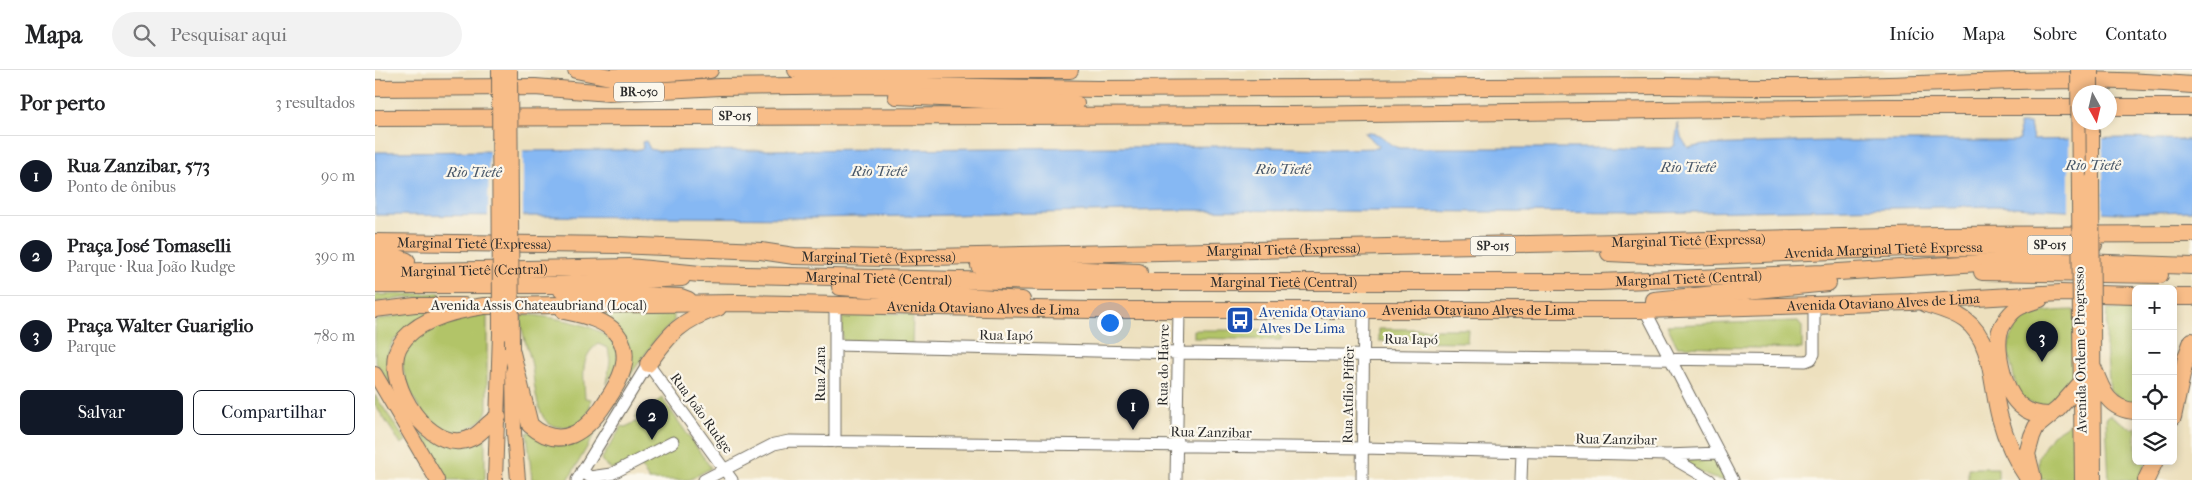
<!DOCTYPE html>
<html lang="pt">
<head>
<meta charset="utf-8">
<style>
	:root { --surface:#fff; --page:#f2f2f2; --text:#202124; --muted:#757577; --line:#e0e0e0; --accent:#111827 }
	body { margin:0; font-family:"IM FELL French Canon",serif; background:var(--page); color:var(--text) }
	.controls { position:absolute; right:15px; bottom:15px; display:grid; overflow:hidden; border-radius:8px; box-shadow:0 2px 8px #0003 }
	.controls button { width:45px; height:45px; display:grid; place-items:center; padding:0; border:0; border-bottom:1px solid var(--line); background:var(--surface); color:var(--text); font:25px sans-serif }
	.compass { position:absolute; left:1697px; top:15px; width:45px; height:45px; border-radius:50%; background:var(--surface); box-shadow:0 2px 8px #0003; rotate:172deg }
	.you { position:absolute; left:734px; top:252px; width:18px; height:18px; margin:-12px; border:4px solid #fff; border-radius:50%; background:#1a73e8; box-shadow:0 0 0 8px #1a73e833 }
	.badge { display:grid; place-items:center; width:32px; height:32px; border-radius:50%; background:var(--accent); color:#fff; font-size:16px; font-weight:700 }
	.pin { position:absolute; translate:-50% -41px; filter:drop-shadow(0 1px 2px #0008) }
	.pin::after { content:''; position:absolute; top:26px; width:18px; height:15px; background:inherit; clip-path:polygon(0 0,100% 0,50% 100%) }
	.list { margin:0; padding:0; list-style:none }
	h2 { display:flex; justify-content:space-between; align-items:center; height:65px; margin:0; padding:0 20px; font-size:21px }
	h2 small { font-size:16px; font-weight:400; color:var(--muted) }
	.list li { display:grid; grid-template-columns:32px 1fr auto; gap:15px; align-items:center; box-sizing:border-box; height:80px; padding:0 20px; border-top:1px solid var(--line) }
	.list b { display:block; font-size:19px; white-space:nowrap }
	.list p { margin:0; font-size:16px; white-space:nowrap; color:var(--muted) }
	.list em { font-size:16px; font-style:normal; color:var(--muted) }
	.actions { display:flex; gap:10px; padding:15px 20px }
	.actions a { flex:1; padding:11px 0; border:1px solid var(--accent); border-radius:8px; text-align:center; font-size:18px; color:var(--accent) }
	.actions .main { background:var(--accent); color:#fff }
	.icon { flex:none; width:28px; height:28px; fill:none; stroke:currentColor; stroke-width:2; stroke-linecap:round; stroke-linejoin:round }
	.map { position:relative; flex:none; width:1817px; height:410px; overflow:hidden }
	header { display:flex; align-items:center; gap:30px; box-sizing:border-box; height:70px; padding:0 25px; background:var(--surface); border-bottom:1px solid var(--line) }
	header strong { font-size:24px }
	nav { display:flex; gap:28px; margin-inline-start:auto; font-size:18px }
	.search { width:350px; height:45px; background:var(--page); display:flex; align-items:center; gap:12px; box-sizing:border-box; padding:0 18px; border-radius:28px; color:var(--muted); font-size:19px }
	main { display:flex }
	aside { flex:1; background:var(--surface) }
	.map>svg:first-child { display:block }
	.green { fill:#b2c467; stroke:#6e7849 }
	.water { fill:#86b8f3; stroke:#58728f }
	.pier { fill:#ede0be }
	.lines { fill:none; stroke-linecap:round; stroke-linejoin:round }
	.minor-casing { stroke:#6f6a5e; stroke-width:13 }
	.major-casing { stroke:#6f6a5e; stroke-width:16 }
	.highway-casing { stroke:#6f6a5e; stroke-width:18 }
	.minor { stroke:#fff; stroke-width:11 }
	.major { stroke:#f8bd88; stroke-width:14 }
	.highway { stroke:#f8bd88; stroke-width:16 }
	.major-bridge-casing { stroke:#6f6a5e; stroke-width:16; stroke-linecap:butt }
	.major-bridge { stroke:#f8bd88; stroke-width:14 }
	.labels { text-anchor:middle; stroke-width:4.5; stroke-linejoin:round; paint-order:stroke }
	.shield { fill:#fbf7ec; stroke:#696865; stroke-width:1 }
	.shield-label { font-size:12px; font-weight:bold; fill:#2b2b2b }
	.street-label { font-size:14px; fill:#2b2b2b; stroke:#fbf7ec }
	.transit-label { font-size:14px; fill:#164399; stroke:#fbf7ec; text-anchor:start }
	.water-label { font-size:15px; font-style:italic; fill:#465567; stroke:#fbf7ec }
</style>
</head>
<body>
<header>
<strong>Mapa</strong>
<div class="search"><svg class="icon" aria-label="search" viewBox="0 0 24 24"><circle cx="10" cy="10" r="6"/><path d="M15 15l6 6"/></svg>Pesquisar aqui</div>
<nav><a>Início</a><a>Mapa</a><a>Sobre</a><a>Contato</a></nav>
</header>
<main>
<aside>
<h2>Por perto<small>3 resultados</small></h2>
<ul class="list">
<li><span class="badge">1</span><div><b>Rua Zanzibar, 573</b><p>Ponto de ônibus</p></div><em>90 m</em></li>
<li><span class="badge">2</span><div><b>Praça José Tomaselli</b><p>Parque · Rua João Rudge</p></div><em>390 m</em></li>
<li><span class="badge">3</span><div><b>Praça Walter Guariglio</b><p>Parque</p></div><em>780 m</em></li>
</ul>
<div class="actions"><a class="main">Salvar</a><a>Compartilhar</a></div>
</aside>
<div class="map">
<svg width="1817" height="410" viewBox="0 0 1817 410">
	<rect width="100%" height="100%" fill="#fbf7ec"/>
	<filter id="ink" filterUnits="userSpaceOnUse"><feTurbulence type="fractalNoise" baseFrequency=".02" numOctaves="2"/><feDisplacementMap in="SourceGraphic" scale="10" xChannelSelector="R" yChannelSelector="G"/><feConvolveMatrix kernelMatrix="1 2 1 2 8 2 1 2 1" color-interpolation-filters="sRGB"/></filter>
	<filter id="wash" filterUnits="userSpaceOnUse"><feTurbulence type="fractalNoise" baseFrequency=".0096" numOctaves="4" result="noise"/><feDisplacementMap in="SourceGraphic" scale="20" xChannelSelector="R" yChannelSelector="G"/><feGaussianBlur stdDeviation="1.12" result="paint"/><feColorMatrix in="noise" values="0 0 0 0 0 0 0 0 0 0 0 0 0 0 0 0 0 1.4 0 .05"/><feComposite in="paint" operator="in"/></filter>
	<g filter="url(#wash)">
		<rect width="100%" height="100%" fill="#ede0be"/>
		<path class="green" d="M65,223V227L30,228L0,232V225Z
			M210,239L293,240L299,243V251L280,270L254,307L256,286Z
			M1752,239L1761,240V339L1735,322L1731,276L1732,240Z
			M67,240L19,270C8,287 13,306 20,323L0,291V251L36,242Z
			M1699,240V301L1697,318L1673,341L1644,328L1633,282C1636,242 1668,241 1699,240Z
			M468,242L538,244L537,275L467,272Z
			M112,244V339C110,348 104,353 95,358C88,362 74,365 66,360C47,351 25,308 28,288C29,280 35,271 39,264L80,248Z
			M150,244C175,248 252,254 242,293C241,300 235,307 232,314L235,290L233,278L223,274C204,287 209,307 210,328L216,329C215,342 211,351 198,356C191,358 177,358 172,352C161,341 159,311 157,296C154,279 146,265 146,247Z
			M1423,251L1427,257V279L1302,276L1292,255Z
			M1004,259H1093L1092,272L1004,271Z
			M819,260H906V270L819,268Z
			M0,325L31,371L26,374L0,335Z
			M287,328L336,398L314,410H274L265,395L236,399L226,390L247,356L250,357L263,351L260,347Z
			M1735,345L1757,359L1761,357V391H1772L1763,410H1734L1731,348Z
			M1698,352L1699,410H1666L1663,387L1677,365Z
			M219,359L222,360L193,410H157L152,363L156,361Z
			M46,363L56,370L110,366V410H73Z
			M1305,389H1341L1351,410C1333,410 1320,399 1305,389Z
			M1593,398H1623V410H1593Z"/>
		<path class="water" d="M1303,53L1306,67L1313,78L1329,75L1449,71H1639L1645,70L1644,54H1655L1658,70L1750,68L1817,70V141L1743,143L1620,136L1270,143L804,140L439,148L0,145V82L260,80L268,78L267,72L271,71L275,79L283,81L852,76L959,79L1003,78L1004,76L989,63C1012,62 1007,73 1024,78H1296L1300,75Z"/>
		<path class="pier" d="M1694,66H1728V144L1694,142Z
			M114,79H148V150L113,149Z"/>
	</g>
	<g filter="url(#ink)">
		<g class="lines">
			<g class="minor-casing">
				<path id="minor" d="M1270,240L1358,410
					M460,275L804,283L1431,291L1436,289L1439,284V235
					M460,372V235
					M1292,385L1335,410
					M207,401L215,407L236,404L298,372
					M202,410L273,294L357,410
					M329,410L399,374L414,371L987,378L1292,385L1344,383
					M801,410L804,241
					M987,410L989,240
					M1146,410L1147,382"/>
			</g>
			<g class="major-casing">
				<path id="major" d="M1717,52V110
					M186,221L306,226L314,229
					M0,240L40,235H89
					M1705,252L1707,410
					M1718,252L1719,410
					M138,301L139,363L143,410
					M0,304L62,410
					M120,410L125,264"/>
			</g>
			<g class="highway-casing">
				<g id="highway">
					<path d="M201,0L235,7L335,0"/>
					<path d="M421,0H695"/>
					<path d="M0,18L160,17L234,23L345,17L495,15L722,19L1297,16C1359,17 1421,18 1483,16C1595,13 1705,5 1817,15"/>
					<path d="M521,26L701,34"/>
					<path d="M1734,37H1817"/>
					<path d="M0,48L919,45L1508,37H1704"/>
					<path id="s1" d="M0,172L241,175L386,181L419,186L510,188L1562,165L1817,164"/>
					<path id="s2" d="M1234,183L1313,187L1534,178L1719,175"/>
					<path d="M0,186H19L32,191"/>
					<path d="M604,196L764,202"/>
					<path id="s3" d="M0,202L254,197L325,204L671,212H1224L1448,203L1651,190L1817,196"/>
					<path d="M1607,202L1785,205"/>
					<path d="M0,215H179L307,208"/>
					<path d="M465,217L647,230"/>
					<path d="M1798,227H1817"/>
					<path d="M1665,229C1657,232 1648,234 1641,239C1634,244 1625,257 1624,265C1621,284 1630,324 1646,336C1654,343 1664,345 1674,345"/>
					<path d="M1279,230L1453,213"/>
					<path d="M1551,234C1564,238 1579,242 1590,250C1619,271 1616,317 1625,348C1631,371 1641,391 1654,410"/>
					<path d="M137,283L155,355C186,382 212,361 230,333C244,313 260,286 241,263C229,249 207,245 189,241"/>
					<path d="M273,294C294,264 307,249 343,238"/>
					<path d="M1719,299C1727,321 1734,340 1761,341"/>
					<path id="s4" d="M123,347C108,356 104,369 85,371C48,375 6,306 25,275C41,249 81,240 109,236L362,233L716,240H1270L1535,232L1686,223L1761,225"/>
					<path d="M1798,347L1811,287L1817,271"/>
					<path d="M1658,408L1652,384L1657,366L1661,357L1683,339L1706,313"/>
					<path d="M1771,410L1780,391"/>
				</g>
			</g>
			<use href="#minor" class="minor"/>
			<use href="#major" class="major"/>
			<use href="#highway" class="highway"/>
			<g class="major-bridge-casing">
				<path id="major-bridge" d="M124,0L125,264
					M135,0L137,278
					M1703,0L1705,252
					M1716,0V22
					M1717,110L1718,252"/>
			</g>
			<use href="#major-bridge" class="major-bridge"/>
		</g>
	</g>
	<defs>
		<g id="bus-square" transform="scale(1.4375)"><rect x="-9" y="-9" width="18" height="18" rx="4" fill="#1a4fb4" stroke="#fbf7ec"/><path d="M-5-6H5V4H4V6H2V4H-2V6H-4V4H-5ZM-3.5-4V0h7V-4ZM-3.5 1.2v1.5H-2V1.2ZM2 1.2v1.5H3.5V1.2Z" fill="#fff"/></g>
	</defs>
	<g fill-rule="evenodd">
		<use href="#bus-square" x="865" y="250"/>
	</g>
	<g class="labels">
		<g class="shield">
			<rect x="239" y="12.5" width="50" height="19" rx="4"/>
			<rect x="337.5" y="36.5" width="45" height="19" rx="4"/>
			<rect x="1652.5" y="165.5" width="45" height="19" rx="4"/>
			<rect x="1095.5" y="166.5" width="45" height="19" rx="4"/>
		</g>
		<g class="shield-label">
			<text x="264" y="26">BR-050</text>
			<text x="360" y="50">SP-015</text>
			<text x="1675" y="179">SP-015</text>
			<text x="1118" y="180">SP-015</text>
		</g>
		<g class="street-label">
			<text dy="5" stroke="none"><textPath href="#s1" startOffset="1314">Marginal Tietê (Expressa)</textPath></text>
			<text dy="5" stroke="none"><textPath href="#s1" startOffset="99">Marginal Tietê (Expressa)</textPath></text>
			<text dy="5" stroke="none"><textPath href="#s1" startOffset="909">Marginal Tietê (Expressa)</textPath></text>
			<text dy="5" stroke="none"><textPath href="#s2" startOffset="275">Avenida Marginal Tietê Expressa</textPath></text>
			<text dy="5" stroke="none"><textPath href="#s1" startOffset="504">Marginal Tietê (Expressa)</textPath></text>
			<text dy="5" stroke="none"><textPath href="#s3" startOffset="99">Marginal Tietê (Central)</textPath></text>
			<text dy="5" stroke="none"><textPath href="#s3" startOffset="504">Marginal Tietê (Central)</textPath></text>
			<text dy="5" stroke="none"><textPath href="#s3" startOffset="1314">Marginal Tietê (Central)</textPath></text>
			<text dy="5" stroke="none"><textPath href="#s3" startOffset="909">Marginal Tietê (Central)</textPath></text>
			<text dy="5" stroke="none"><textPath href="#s4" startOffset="1670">Avenida Otaviano Alves de Lima</textPath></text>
			<text x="164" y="240">Avenida Assis Chateaubriand (Local)</text>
			<text dy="5" stroke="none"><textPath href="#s4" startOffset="770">Avenida Otaviano Alves de Lima</textPath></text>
			<text dy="5" stroke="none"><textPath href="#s4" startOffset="1265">Avenida Otaviano Alves de Lima</textPath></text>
			<text transform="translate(631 265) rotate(1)" y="5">Rua Iapó</text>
			<text transform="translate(1036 269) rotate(1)" y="5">Rua Iapó</text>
			<text transform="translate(1705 280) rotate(-91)" y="5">Avenida Ordem e Progresso</text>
			<text transform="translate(788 295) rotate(-89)" y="5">Rua do Havre</text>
			<text transform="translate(445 304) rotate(-90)" y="5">Rua Zara</text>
			<text transform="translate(973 325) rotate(-89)" y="5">Rua Atílio Piffer</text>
			<text transform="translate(327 343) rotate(54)" y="5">Rua João Rudge</text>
			<text transform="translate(836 362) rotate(1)" y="5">Rua Zanzibar</text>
			<text transform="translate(1241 369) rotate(1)" y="5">Rua Zanzibar</text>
		</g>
		<g class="transit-label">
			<text x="884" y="247">Avenida Otaviano<tspan x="884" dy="16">Alves De Lima</tspan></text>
		</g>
		<g class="water-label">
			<text x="1718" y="100">Rio Tietê</text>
			<text x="1313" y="102">Rio Tietê</text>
			<text x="908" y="104">Rio Tietê</text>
			<text x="504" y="106">Rio Tietê</text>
			<text x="99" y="107">Rio Tietê</text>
		</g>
	</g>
</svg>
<div class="controls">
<button>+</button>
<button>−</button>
<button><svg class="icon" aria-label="locate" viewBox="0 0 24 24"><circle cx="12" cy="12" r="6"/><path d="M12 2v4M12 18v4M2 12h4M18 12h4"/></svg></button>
<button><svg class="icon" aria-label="layers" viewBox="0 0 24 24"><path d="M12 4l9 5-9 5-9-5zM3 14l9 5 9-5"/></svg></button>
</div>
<svg class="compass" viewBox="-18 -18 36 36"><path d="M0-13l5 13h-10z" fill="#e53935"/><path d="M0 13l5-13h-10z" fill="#757577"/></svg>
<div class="you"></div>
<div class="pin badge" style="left:758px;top:360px">1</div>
<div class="pin badge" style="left:277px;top:370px">2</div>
<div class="pin badge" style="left:1667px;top:292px">3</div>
</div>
</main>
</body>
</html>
